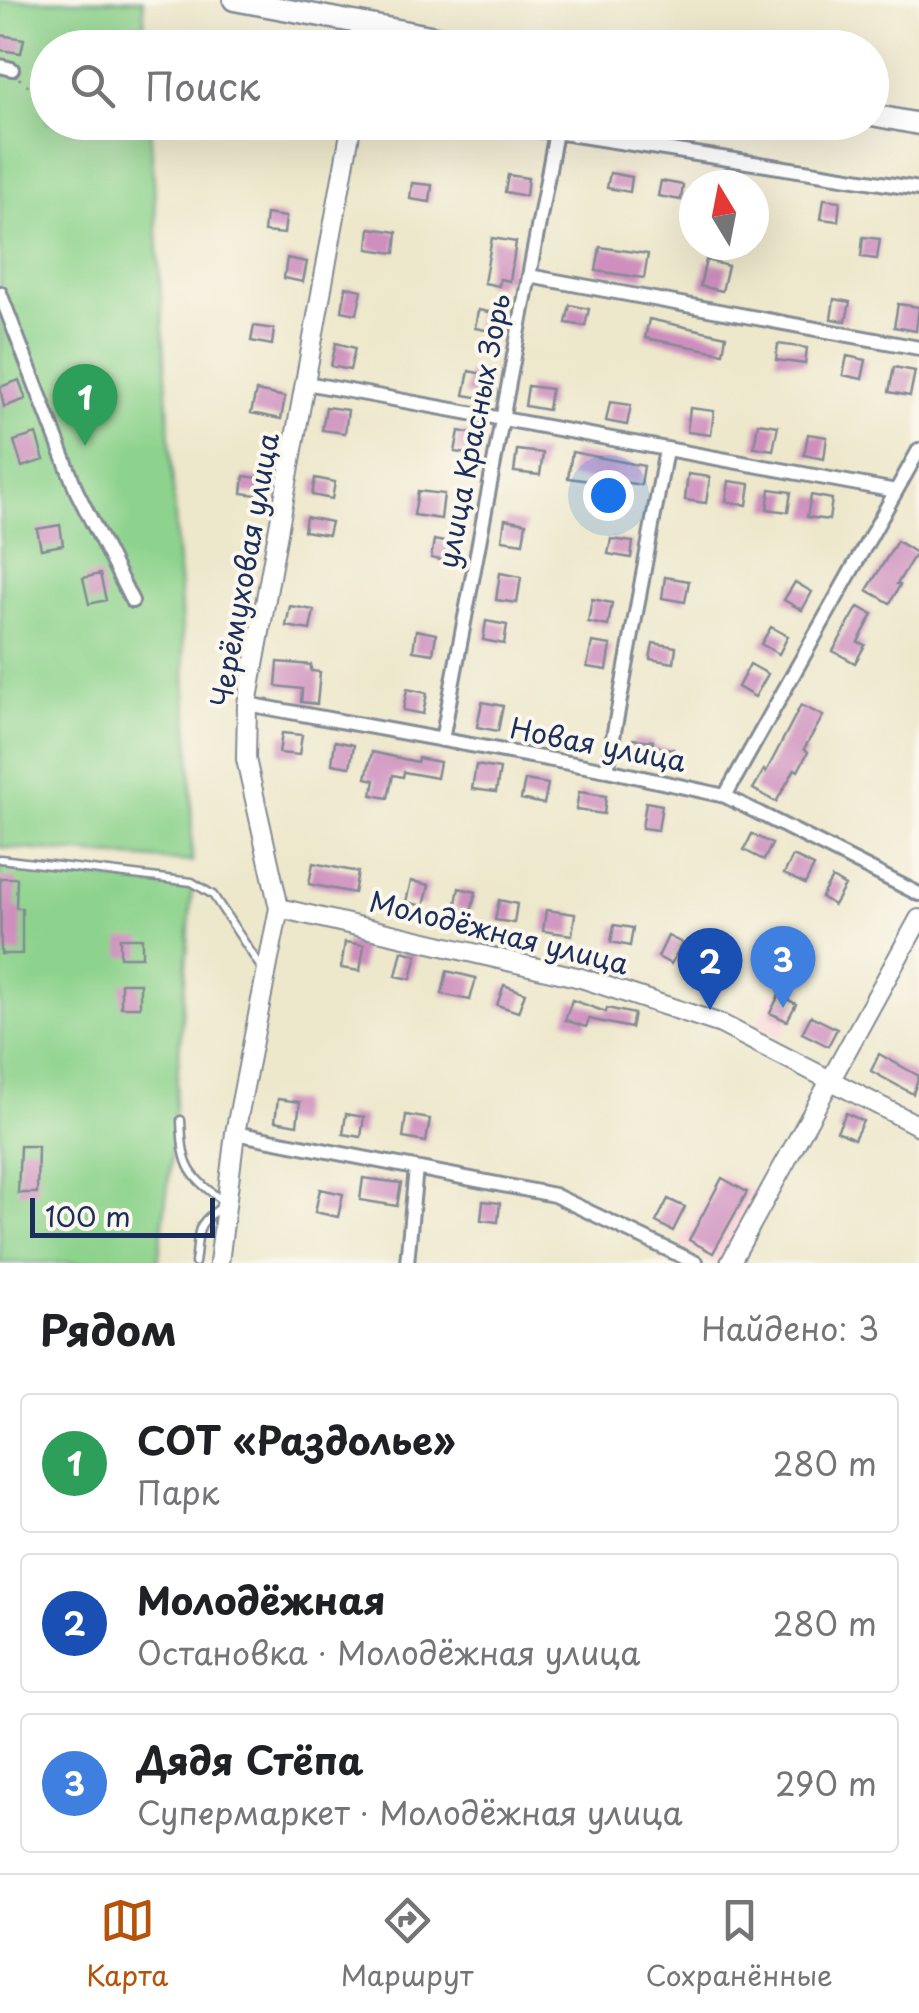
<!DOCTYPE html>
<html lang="ru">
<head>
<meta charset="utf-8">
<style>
	:root { --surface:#fff; --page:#f6f6f6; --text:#202124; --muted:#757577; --line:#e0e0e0; --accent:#b45309 }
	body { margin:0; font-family:"Playpen Sans",sans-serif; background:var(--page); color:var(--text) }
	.compass { position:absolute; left:679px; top:170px; width:90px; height:90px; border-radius:50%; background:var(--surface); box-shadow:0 10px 40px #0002; rotate:350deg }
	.scale { position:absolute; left:30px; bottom:25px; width:185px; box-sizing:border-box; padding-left:10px; border:5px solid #1b2f5e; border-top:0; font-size:28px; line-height:35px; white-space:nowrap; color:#1b2f5e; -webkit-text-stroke:8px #fbf7ec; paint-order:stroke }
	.you { position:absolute; left:608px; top:495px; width:35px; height:35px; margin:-25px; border:8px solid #fff; border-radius:50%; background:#1a73e8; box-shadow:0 0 0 15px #1a73e833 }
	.badge { display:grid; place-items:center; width:65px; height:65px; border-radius:50%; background:var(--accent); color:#fff; font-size:32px; font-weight:700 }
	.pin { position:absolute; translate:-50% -82px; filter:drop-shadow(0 2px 5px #0008) }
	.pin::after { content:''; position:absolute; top:52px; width:35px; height:30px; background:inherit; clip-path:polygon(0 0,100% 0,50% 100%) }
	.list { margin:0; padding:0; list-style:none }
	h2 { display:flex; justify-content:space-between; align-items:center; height:130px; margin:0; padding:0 40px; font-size:42px }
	h2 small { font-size:32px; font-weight:400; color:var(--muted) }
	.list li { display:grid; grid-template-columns:65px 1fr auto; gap:30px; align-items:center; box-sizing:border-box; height:140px; margin:0 20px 20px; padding:0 20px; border:2px solid var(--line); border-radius:10px }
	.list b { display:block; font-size:38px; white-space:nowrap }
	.list p { margin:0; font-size:32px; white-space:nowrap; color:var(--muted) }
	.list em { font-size:32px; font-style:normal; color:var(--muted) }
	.icon { flex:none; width:55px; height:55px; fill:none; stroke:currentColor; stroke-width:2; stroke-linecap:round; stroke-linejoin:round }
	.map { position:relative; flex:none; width:919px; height:1263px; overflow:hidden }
	.search { position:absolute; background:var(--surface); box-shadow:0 10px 40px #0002; left:30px; right:30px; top:30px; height:110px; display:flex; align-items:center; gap:25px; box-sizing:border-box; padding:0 35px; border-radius:55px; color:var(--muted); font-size:38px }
	.sheet { height:610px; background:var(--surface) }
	nav { display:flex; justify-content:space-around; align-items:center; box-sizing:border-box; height:140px; border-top:2px solid var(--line); background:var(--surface); font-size:28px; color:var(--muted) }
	nav a { display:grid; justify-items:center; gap:5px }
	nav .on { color:var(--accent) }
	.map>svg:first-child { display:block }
	.built { fill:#f7cfd5 }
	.green { fill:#8ed38d; stroke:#548176; stroke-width:2.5 }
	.building { fill:#ce8ebe }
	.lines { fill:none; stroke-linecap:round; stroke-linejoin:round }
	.lane-casing { stroke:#848b94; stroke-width:11 }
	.street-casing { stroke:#848b94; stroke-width:18 }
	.secondary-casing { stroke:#848b94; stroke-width:22 }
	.primary-casing { stroke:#848b94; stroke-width:25 }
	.path { stroke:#848b94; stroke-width:2.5; stroke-dasharray:2.5 8; stroke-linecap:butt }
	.lane { stroke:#fff; stroke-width:6 }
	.street { stroke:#fff; stroke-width:12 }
	.secondary { stroke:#fff; stroke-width:18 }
	.primary { stroke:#fff; stroke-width:20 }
	.labels { text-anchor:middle; stroke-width:8; stroke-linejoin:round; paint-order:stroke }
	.street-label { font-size:28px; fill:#1b2f5e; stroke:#fbf7ec }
</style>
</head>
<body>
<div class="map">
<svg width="919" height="1263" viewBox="0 0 919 1263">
	<rect width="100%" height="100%" fill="#fbf7ec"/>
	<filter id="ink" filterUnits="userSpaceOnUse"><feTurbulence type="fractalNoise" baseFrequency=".01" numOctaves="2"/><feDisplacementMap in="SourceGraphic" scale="20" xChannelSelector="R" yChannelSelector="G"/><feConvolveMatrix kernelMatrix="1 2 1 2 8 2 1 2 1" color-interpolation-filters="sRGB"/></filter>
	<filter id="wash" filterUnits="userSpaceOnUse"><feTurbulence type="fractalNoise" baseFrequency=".0048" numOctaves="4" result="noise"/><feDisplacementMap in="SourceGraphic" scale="40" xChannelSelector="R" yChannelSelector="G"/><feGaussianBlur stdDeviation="2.25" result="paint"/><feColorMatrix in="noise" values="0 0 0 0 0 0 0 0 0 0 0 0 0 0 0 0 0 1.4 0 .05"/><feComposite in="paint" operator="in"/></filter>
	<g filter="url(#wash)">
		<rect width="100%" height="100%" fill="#ede7cb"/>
		<path class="built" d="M774,990L800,1003L781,1038L756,1025Z
			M719,1172L757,1193L718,1263H714L679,1244Z"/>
		<path class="green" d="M0,0H143L146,47L48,48V122L150,123L191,770L192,862L0,847Z
			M0,865L192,889L170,1168L158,1263H0Z"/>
		<g id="blocks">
			<path class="building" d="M0,35L24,39L21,53L0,50Z
				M610,173L632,177L630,192L607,188Z
				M508,175L528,178L526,196L505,192Z
				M661,181L683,185L681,200L658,196Z
				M412,183L432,185L430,202L410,199Z
				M824,199L840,201L838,221L821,219Z
				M266,214L286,217L284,234L264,232Z
				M370,228L397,232L395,253L368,249Z
				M863,237L880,239L877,259L861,257Z
				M492,238L516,242L510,281L500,279L499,286L484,283Z
				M600,247L648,254L644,278L596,271Z
				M287,258L307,262L303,282L284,278Z
				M706,260L728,266L722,291L700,286Z
				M346,287L362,290L357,314L342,311Z
				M834,299L850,302L846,321L831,319Z
				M898,304L919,307L916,331L894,327Z
				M570,305L589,309L585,326L566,323Z
				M478,310L505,315L502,333L475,328Z
				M649,319L726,336L723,353L645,338Z
				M254,326L274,329L272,345L251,341Z
				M336,343L355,348L350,370L331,366Z
				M778,344L807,348L805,364L776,360Z
				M847,356L866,360L862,379L843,375Z
				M894,367L915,371L910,396L889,392Z
				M469,371L487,375L482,398L464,395Z
				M19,380L26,399L4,407L0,387Z
				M528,386L551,389L548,410L525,406Z
				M256,391L285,397L281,419L251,413Z
				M610,402L631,405L627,425L606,421Z
				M326,407L348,410L345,433L322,430Z
				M690,408L714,411L711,435L687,432Z
				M758,423L778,426L773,450L754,447Z
				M459,431L482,436L479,456L455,452Z
				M36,434L44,460L22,467L14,441Z
				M808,434L827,437L824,459L804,455Z
				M517,450L543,453L540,475L514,472Z
				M572,452L644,466L641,485L599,478L598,482L568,478Z
				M688,474L710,477L706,503L685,500Z
				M244,476L265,479L263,496L242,493Z
				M315,478L335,482L332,499L312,495Z
				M729,481L750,484L747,505L726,502Z
				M770,489L791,492L788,512L767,509Z
				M418,491L444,494L441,519L414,515Z
				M811,495L832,499L829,520L807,517Z
				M306,517L331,522L328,535L304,531Z
				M505,519L526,523L523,543L502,540Z
				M60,525L63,545L41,549L37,529Z
				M611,539L633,542L631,558L608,554Z
				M434,540L454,544L451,562L431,558Z
				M897,541L916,553L897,584L900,585L890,603L867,590Z
				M500,573L521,577L517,603L496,600Z
				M100,574L106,600L89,604L83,578Z
				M665,577L689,581L685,602L662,598Z
				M795,582L812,592L802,610L784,600Z
				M592,599L612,603L608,626L588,622Z
				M290,606L314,610L310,630L286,626Z
				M858,607L873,614L858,642L865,645L855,663L833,651Z
				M486,621L507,625L504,644L483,640Z
				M771,627L788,636L779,654L761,644Z
				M416,630L436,634L433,654L413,651Z
				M592,642L611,645L607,670L587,667Z
				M653,643L676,647L674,663L650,659Z
				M278,662L311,665V671L320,672L317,704L301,702L302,689L276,686Z
				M750,664L768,674L755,697L738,687Z
				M407,689L427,693L423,714L403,710Z
				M482,702L503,706L498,731L477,727Z
				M801,705L823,716L804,749L808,752L798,771L795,769L776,802L753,789L764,770L766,772Z
				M282,733L302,735L299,755L279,753Z
				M633,739L653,741V746L673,749L671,763L630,757Z
				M335,741L354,745L350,767L332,764Z
				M372,752L417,762L418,758L440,762L437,778L404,772L403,777L393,775L388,798L372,795L375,780L366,778Z
				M476,765L500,769L496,792L472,789Z
				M525,780L548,784L544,804L521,799Z
				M579,792L606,796L604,814L576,810Z
				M646,802L662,805L658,830L642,828Z
				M752,834L772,844L764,860L744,850Z
				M793,856L814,866L805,884L784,874Z
				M313,863L358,872L354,893L309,884Z
				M0,878H17L16,908H22V954H1Z
				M832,878L845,886L834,905L821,897Z
				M411,881L429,885L424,906L406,902Z
				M459,888L476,892L471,912L455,908Z
				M499,900L517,904L514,923L495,920Z
				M546,910L575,914L572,935L543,931Z
				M614,925L633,928L630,946L611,942Z
				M668,936L682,943L671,964L658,957Z
				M120,938H142V957H120Z
				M345,942L364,945L360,971L341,968Z
				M402,951L417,955L411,979L396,976Z
				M447,971L476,978L470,1000L442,994Z
				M121,983H140V1007H121Z
				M504,985L525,993L518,1012L497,1005Z
				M779,995L796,1004L787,1021L770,1013Z
				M572,1000L606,1012L607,1008L634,1014L631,1028L589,1019L586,1027L565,1020Z
				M811,1016L837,1029L828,1046L802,1033Z
				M879,1054L919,1076L913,1094L871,1071Z
				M278,1099L300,1102L297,1125L275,1121Z
				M846,1113L863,1121L854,1139L837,1131Z
				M346,1114L364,1117L361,1137L343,1134Z
				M406,1115L430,1119L426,1142L403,1138Z
				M20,1146H38L37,1193H18Z
				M363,1178L401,1183L397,1206L360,1200Z
				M722,1178L747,1192L713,1253L689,1240Z
				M320,1189L343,1194L338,1217L315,1212Z
				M668,1199L685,1207L673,1231L656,1222Z
				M483,1201L500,1203L498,1222L481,1220Z"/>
		</g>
	</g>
	<g filter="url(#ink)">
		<use href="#blocks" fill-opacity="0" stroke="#848b94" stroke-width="2.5"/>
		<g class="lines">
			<g class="lane-casing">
				<path id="lane" d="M0,859L192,882L213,895L262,969
					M181,1120C183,1170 188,1174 226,1204C193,1225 200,1229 195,1263"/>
			</g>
			<g class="street-casing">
				<path id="street" d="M0,66L12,69
					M442,122L556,132L919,189
					M529,276L919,348
					M0,293L77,492L132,601
					M306,383L896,491
					M247,704L607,770L725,796L919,894
					M442,740L556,132
					M607,770L666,450
					M725,796L919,450
					M235,1133L554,1195L696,1263
					M407,1263L416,1168"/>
			</g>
			<g class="secondary-casing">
				<path id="secondary" d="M370,48L375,26
					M279,908L581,978L721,1024L919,1126
					M219,1263L235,1133L279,908L246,759L247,704L352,122
					M730,1263L919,919"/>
			</g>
			<g class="primary-casing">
				<path id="primary" d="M234,0L495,48
					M872,115L919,124"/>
			</g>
			<path class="path" d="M371,0L372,10
				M19,78L25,85L48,89"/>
			<use href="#lane" class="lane"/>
			<use href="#street" class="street"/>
			<use href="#secondary" class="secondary"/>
			<use href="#primary" class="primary"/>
		</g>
	</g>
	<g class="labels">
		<g class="street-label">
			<text transform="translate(474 431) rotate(-79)" y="10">улица Красных Зорь</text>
			<text transform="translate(245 570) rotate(-80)" y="10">Черёмуховая улица</text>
			<text transform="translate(598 745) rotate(11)" y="10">Новая улица</text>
			<text transform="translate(499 933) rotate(14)" y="10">Молодёжная улица</text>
		</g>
	</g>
</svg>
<svg class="compass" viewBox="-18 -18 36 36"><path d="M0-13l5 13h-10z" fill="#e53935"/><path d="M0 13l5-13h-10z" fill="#757577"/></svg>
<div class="scale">100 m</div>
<div class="you"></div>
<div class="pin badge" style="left:85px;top:446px;background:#2e9e5b">1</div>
<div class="pin badge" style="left:710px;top:1010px;background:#1a4fb4">2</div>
<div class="pin badge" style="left:783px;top:1008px;background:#3f7fe0">3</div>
<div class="search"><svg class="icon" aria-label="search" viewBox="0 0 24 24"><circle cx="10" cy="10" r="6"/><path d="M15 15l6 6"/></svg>Поиск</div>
</div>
<section class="sheet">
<h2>Рядом<small>Найдено: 3</small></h2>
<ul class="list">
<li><span class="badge" style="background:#2e9e5b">1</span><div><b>СОТ «Раздолье»</b><p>Парк</p></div><em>280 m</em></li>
<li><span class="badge" style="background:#1a4fb4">2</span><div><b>Молодёжная</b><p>Остановка · Молодёжная улица</p></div><em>280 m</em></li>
<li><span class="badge" style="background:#3f7fe0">3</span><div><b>Дядя Стёпа</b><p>Супермаркет · Молодёжная улица</p></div><em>290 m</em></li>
</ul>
</section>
<nav>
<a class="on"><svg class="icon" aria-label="map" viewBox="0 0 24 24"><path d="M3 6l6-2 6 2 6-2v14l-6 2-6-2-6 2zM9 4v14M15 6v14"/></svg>Карта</a>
<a><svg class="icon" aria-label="directions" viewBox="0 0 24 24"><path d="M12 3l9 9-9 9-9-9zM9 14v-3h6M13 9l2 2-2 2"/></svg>Маршрут</a>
<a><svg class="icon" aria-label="saved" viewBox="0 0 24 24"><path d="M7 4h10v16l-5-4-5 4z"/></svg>Сохранённые</a>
</nav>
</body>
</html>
